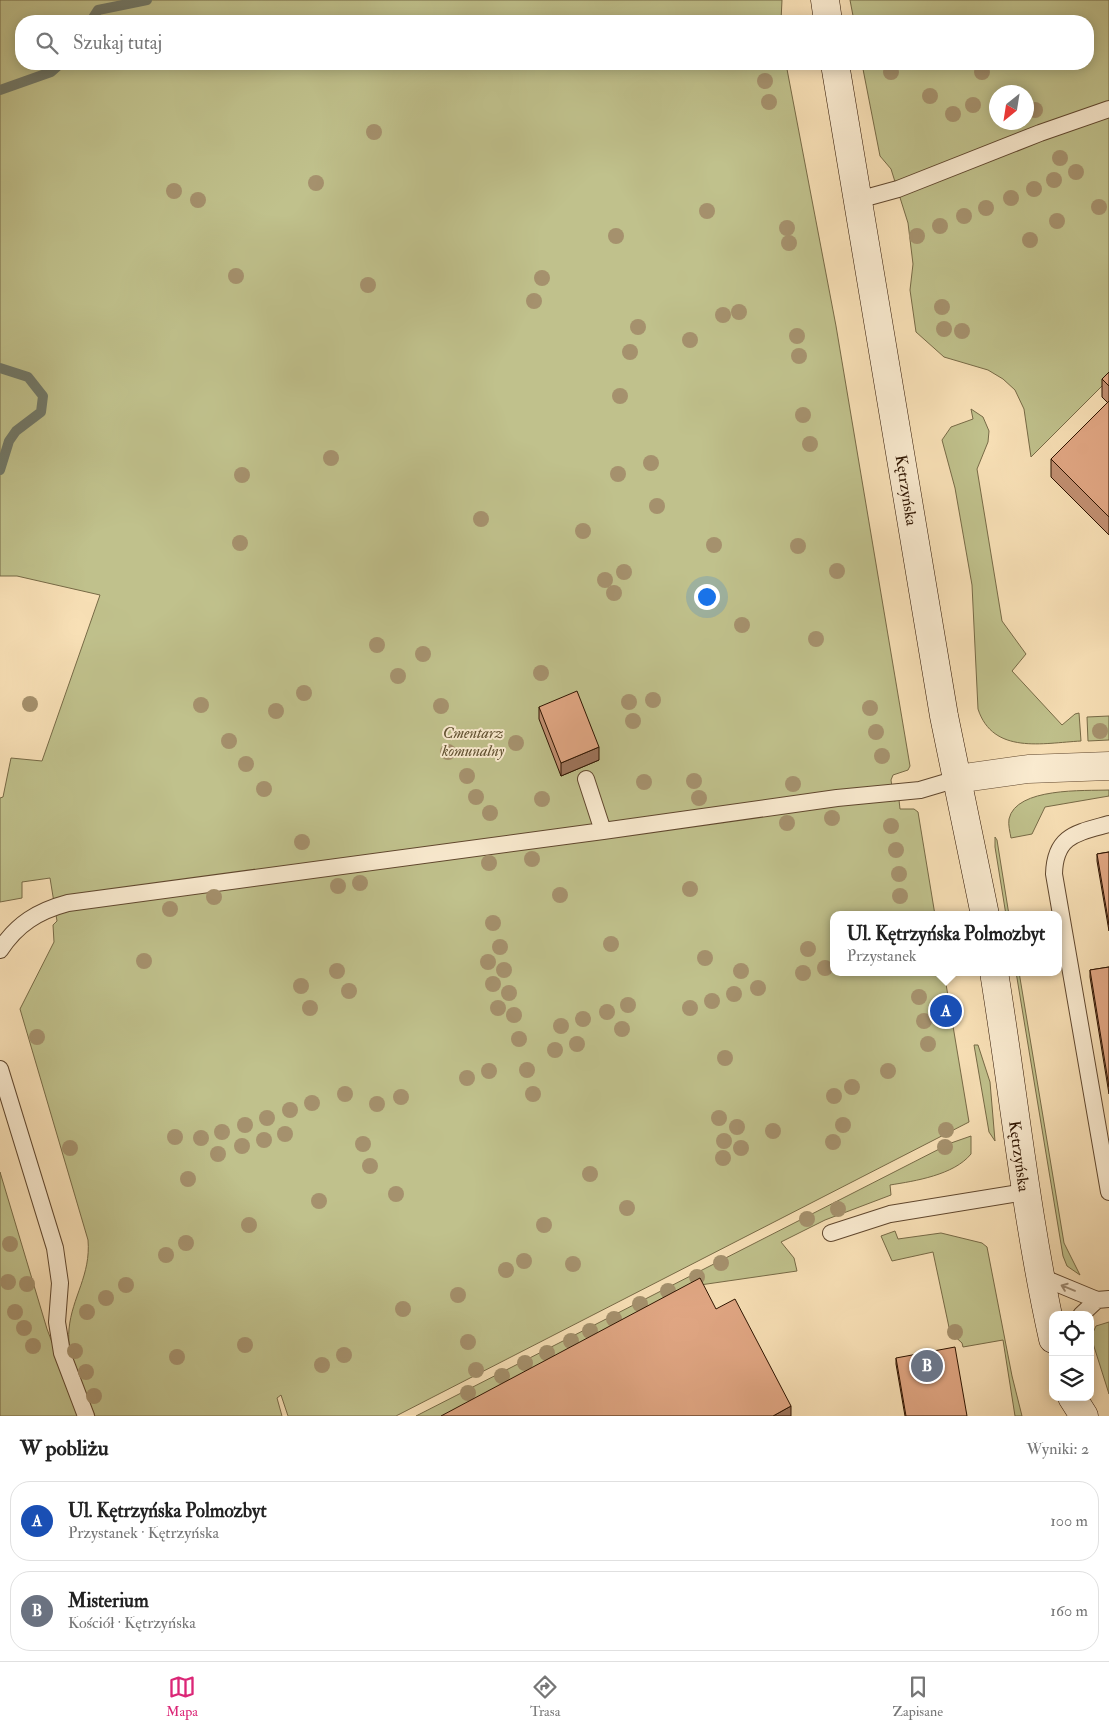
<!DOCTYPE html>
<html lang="pl">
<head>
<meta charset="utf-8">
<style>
	:root { --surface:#fff; --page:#f6f6f6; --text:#222; --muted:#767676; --line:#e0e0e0; --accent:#db2777 }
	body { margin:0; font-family:"IM FELL Double Pica",serif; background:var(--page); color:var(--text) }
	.controls { position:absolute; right:15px; bottom:15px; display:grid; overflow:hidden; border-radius:10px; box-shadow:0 2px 12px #0003 }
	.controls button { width:45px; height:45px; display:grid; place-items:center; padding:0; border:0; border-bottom:1px solid var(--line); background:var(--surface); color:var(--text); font:25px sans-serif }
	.compass { position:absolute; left:989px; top:85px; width:45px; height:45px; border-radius:50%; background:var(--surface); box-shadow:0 2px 12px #0003; rotate:210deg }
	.you { position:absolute; left:706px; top:596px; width:18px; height:18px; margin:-12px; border:4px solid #fff; border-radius:50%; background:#1a73e8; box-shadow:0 0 0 8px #1a73e833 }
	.badge { display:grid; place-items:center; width:32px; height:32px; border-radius:50%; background:var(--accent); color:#fff; font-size:16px; font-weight:700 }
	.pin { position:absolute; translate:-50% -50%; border:2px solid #fff; box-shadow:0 1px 5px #0006 }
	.popup { position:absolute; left:830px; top:911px; width:232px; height:65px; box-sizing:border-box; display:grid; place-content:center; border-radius:10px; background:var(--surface); filter:drop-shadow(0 1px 4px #0005); font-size:16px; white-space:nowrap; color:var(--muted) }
	.popup b { font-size:19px; color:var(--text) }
	.popup::after { content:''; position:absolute; left:50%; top:100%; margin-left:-10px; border:10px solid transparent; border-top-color:var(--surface) }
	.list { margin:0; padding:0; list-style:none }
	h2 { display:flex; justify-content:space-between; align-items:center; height:65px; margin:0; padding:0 20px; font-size:21px }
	h2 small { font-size:16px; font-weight:400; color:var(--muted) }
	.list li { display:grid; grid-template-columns:32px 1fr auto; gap:15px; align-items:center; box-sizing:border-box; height:80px; margin:0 10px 10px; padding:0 10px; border:1px solid var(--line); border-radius:20px }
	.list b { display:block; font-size:19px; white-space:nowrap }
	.list p { margin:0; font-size:16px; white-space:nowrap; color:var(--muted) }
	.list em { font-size:16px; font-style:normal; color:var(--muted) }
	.icon { flex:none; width:28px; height:28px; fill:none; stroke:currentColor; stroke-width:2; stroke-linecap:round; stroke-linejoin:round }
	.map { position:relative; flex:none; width:1109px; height:1416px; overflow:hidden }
	.search { position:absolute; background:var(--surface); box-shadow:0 2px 12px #0003; left:15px; right:15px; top:15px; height:55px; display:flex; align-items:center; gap:12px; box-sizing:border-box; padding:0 18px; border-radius:20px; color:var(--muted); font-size:19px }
	.sheet { height:245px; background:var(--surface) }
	nav { display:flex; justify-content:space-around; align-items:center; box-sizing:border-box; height:70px; border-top:1px solid var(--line); background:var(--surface); font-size:14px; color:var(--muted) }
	nav a { display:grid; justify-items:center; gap:2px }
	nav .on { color:var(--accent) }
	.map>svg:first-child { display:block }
	.green { fill:#c0c18c; stroke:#776a46; fill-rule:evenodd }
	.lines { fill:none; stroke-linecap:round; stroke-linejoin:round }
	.stream { stroke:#717969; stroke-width:10 }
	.service-casing { stroke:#60472e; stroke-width:18 }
	.tertiary-casing { stroke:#60472e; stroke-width:29 }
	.secondary-casing { stroke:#2e1400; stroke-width:29 }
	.service { stroke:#faebd0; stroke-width:16 }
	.tertiary { stroke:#faebd0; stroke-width:28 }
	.secondary { stroke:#faebd0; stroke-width:28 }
	.tree { fill:#a5916d }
	.wall { fill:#c29072; stroke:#2e1400 }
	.shaded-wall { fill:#9e755c; stroke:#2e1400 }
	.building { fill:#e1a784; stroke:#2e1400 }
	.oneway { stroke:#9e8a72 }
	.labels { text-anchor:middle; stroke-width:4; stroke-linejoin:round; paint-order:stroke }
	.street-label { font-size:16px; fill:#2e1400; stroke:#faebd0 }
	.park-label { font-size:16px; font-style:italic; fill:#615131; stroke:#faebd0 }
</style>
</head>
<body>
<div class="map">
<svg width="1109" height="1416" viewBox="0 0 1109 1416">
	<rect width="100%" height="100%" fill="#f8e0b6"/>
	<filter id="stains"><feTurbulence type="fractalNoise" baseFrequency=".004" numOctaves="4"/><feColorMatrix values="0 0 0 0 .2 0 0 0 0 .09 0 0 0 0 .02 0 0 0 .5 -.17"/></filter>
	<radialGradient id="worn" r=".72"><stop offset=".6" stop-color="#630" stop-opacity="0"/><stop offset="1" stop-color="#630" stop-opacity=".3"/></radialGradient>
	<path class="green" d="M0,0H782L781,21H21V64H786L836,326L910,766L908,770L893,775L891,780L894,801L899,800L900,809H914L918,812L935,915H834V972H944L969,1122L396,1416H288L281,1395L277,1398L282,1416H95C84,1389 66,1359 69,1329C72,1297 91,1275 88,1240L20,1009L54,942L53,925L57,921L50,878L22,882V898L0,902V798L3,797L11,758L42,761L100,595L17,576H0Z
		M850,0H1109V379L1031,457L1024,409L1015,390L1003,379L988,370L944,357L916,332L910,290L913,264L908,223L891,169L880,156L862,64H1088V21H854ZM996,92H1026V122H996Z
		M971,409L983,417L989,431L988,442L977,469L1002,621L1026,654L1012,671L1062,725L1075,714L1079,713L1081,741C1043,743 993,755 978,709L972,585L955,488L942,440L951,427L973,419Z
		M1109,716V740L1088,741L1087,717Z
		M1109,790V796L1045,807L1032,834L1011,838C1010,832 1008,825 1009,819C1016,787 1085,791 1109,790Z
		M995,837L997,840L1009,915H1006L995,847Z
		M1016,972H1019L1064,1243L1080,1275L1067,1266L1063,1256Z
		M974,1045H978L990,1082L995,1141L989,1132Z
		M971,1136V1154C954,1175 915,1181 890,1185L891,1195L825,1220L781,1242L794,1258L797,1271L700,1285L475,1416H416L951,1143Z
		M0,1172L47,1329L80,1416H0Z
		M895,1231L898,1239L941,1233L982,1243L987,1247L1012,1376L1022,1416H1015L1003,1340L963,1347L962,1343L950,1332L933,1252L892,1261L881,1236Z
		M1109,1322V1394L1091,1337L1096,1326Z"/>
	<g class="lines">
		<path class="stream" d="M91,21L98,10L147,0
			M0,90L51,72L60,64
			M0,368L28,377L43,396L41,412L16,431L9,441L0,470"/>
		<g class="service-casing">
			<path id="service" d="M858,200L898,189L1040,133L1109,109
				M586,779L603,831L837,798L920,790L957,779
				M1109,824C1077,833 1055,835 1054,874L1109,1192
				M0,950C17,924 38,911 68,903L603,831
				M0,1069L55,1248L60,1283L57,1322L62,1353L86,1416
				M831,1233L890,1214L1025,1192
				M1039,1276L1097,1300L1109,1299
				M1081,1315L1097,1300"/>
		</g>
		<g class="tertiary-casing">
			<path id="tertiary" d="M957,779L1028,769L1109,766"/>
		</g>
		<g class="secondary-casing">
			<path id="secondary" d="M825,0L828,21
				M835,64L944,716L985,915
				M994,972C1014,1095 1026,1218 1053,1339
				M1072,1397L1084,1416"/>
		</g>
		<use href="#service" class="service"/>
		<use href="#tertiary" class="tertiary"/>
		<use href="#secondary" class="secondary"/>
	</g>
	<g class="tree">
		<circle cx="891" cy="72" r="8"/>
		<circle cx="982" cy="72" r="8"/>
		<circle cx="765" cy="81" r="8"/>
		<circle cx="930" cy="96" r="8"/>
		<circle cx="769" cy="102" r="8"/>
		<circle cx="973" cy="105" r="8"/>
		<circle cx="1035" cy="110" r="8"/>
		<circle cx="953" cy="114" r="8"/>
		<circle cx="374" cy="132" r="8"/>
		<circle cx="1060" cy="158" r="8"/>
		<circle cx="1076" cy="172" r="8"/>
		<circle cx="1054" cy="180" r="8"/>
		<circle cx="316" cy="183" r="8"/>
		<circle cx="1034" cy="189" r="8"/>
		<circle cx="174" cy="191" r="8"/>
		<circle cx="1011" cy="198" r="8"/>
		<circle cx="198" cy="200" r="8"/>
		<circle cx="1099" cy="207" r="8"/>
		<circle cx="986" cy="208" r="8"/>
		<circle cx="707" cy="211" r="8"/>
		<circle cx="964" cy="216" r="8"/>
		<circle cx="1057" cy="221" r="8"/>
		<circle cx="940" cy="226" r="8"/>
		<circle cx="787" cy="228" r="8"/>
		<circle cx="616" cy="236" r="8"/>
		<circle cx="917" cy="236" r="8"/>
		<circle cx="1030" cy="240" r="8"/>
		<circle cx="789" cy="243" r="8"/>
		<circle cx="236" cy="276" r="8"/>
		<circle cx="542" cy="278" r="8"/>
		<circle cx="368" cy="285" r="8"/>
		<circle cx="534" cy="301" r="8"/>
		<circle cx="942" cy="307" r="8"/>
		<circle cx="739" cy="312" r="8"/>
		<circle cx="723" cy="315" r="8"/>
		<circle cx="638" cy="327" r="8"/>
		<circle cx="944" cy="329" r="8"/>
		<circle cx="962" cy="331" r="8"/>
		<circle cx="797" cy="336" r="8"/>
		<circle cx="690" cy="340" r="8"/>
		<circle cx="630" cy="352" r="8"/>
		<circle cx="799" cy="356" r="8"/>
		<circle cx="620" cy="396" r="8"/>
		<circle cx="803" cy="415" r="8"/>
		<circle cx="810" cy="444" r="8"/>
		<circle cx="331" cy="458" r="8"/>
		<circle cx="651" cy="463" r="8"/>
		<circle cx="618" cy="474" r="8"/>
		<circle cx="242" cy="475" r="8"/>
		<circle cx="657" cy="506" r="8"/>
		<circle cx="481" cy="519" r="8"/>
		<circle cx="583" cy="531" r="8"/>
		<circle cx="240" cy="543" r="8"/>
		<circle cx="714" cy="545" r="8"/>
		<circle cx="798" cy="546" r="8"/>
		<circle cx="837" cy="571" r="8"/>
		<circle cx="624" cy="572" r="8"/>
		<circle cx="605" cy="580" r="8"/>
		<circle cx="614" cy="593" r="8"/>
		<circle cx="742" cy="625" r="8"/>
		<circle cx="816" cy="639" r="8"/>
		<circle cx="377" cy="645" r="8"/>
		<circle cx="423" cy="654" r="8"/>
		<circle cx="541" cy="673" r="8"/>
		<circle cx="398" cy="676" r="8"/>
		<circle cx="304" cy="693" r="8"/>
		<circle cx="653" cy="700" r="8"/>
		<circle cx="629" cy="702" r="8"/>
		<circle cx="30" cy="704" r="8"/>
		<circle cx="201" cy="705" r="8"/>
		<circle cx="441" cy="706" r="8"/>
		<circle cx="870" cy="708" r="8"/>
		<circle cx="276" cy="711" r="8"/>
		<circle cx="633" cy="721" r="8"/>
		<circle cx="1100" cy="731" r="8"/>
		<circle cx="876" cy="732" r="8"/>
		<circle cx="229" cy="741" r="8"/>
		<circle cx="516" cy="743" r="8"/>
		<circle cx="448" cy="752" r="8"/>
		<circle cx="882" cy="756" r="8"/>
		<circle cx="246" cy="764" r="8"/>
		<circle cx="467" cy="776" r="8"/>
		<circle cx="694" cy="781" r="8"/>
		<circle cx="644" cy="782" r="8"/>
		<circle cx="793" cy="784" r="8"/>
		<circle cx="264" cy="789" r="8"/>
		<circle cx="476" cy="797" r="8"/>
		<circle cx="699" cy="798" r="8"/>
		<circle cx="542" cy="799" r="8"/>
		<circle cx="490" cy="813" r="8"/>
		<circle cx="832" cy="818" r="8"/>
		<circle cx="787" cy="823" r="8"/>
		<circle cx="891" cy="826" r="8"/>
		<circle cx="302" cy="842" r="8"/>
		<circle cx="896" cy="850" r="8"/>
		<circle cx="532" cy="859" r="8"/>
		<circle cx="489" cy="863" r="8"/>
		<circle cx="899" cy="874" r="8"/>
		<circle cx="360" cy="883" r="8"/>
		<circle cx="338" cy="886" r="8"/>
		<circle cx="690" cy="889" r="8"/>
		<circle cx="560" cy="895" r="8"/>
		<circle cx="900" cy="896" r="8"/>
		<circle cx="214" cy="897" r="8"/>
		<circle cx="170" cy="909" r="8"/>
		<circle cx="493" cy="923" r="8"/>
		<circle cx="611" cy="944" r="8"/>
		<circle cx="500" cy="947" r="8"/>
		<circle cx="808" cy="949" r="8"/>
		<circle cx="705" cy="958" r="8"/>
		<circle cx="144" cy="961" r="8"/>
		<circle cx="488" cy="962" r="8"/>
		<circle cx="825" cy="968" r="8"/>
		<circle cx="504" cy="970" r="8"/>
		<circle cx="337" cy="971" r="8"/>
		<circle cx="741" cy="971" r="8"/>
		<circle cx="803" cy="973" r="8"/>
		<circle cx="493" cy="984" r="8"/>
		<circle cx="301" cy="986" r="8"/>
		<circle cx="758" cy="988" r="8"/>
		<circle cx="349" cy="991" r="8"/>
		<circle cx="509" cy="993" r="8"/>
		<circle cx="734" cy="994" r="8"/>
		<circle cx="919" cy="997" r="8"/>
		<circle cx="712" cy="1001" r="8"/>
		<circle cx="628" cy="1005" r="8"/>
		<circle cx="310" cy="1008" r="8"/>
		<circle cx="498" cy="1008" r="8"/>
		<circle cx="690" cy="1008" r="8"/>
		<circle cx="607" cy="1012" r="8"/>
		<circle cx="514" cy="1015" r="8"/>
		<circle cx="583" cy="1019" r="8"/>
		<circle cx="924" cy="1021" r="8"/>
		<circle cx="561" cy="1026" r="8"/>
		<circle cx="622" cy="1029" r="8"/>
		<circle cx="37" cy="1037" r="8"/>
		<circle cx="519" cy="1039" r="8"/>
		<circle cx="577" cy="1044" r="8"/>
		<circle cx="928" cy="1044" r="8"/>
		<circle cx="555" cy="1050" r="8"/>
		<circle cx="725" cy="1058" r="8"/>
		<circle cx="527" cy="1070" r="8"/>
		<circle cx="489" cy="1071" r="8"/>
		<circle cx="888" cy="1071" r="8"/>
		<circle cx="467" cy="1078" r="8"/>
		<circle cx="852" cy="1087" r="8"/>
		<circle cx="345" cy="1094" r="8"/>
		<circle cx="533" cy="1094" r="8"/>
		<circle cx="834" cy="1096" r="8"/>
		<circle cx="401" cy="1097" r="8"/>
		<circle cx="312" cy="1103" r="8"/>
		<circle cx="377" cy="1104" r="8"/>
		<circle cx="290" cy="1110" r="8"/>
		<circle cx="267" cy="1118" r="8"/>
		<circle cx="719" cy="1118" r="8"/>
		<circle cx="245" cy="1125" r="8"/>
		<circle cx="843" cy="1125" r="8"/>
		<circle cx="737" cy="1127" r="8"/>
		<circle cx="946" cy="1130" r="8"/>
		<circle cx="773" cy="1131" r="8"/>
		<circle cx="222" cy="1132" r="8"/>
		<circle cx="285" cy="1134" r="8"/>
		<circle cx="175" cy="1137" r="8"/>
		<circle cx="201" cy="1138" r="8"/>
		<circle cx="264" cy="1140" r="8"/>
		<circle cx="724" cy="1141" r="8"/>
		<circle cx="833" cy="1142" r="8"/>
		<circle cx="363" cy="1144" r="8"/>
		<circle cx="242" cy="1146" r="8"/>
		<circle cx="945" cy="1147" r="8"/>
		<circle cx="70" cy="1148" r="8"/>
		<circle cx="741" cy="1148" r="8"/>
		<circle cx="218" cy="1154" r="8"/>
		<circle cx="723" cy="1158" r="8"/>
		<circle cx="370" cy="1166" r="8"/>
		<circle cx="590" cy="1174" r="8"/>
		<circle cx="188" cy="1179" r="8"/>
		<circle cx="396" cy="1194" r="8"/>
		<circle cx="319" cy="1201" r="8"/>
		<circle cx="627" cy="1208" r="8"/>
		<circle cx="838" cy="1209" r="8"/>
		<circle cx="807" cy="1219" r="8"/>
		<circle cx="249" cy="1225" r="8"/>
		<circle cx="544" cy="1225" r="8"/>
		<circle cx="186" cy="1243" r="8"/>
		<circle cx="10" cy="1244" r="8"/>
		<circle cx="166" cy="1255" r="8"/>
		<circle cx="524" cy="1261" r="8"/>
		<circle cx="721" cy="1263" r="8"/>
		<circle cx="573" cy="1264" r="8"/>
		<circle cx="506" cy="1270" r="8"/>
		<circle cx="697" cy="1277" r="8"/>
		<circle cx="8" cy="1282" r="8"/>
		<circle cx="27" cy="1284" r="8"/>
		<circle cx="126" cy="1285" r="8"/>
		<circle cx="668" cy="1291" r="8"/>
		<circle cx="458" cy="1295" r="8"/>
		<circle cx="106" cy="1298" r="8"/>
		<circle cx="640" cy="1304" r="8"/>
		<circle cx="403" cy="1309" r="8"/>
		<circle cx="15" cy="1312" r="8"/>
		<circle cx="87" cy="1312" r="8"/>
		<circle cx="614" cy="1319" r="8"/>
		<circle cx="24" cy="1328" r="8"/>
		<circle cx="590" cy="1331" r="8"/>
		<circle cx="955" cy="1332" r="8"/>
		<circle cx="571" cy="1341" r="8"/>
		<circle cx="468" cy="1342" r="8"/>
		<circle cx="245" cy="1345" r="8"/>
		<circle cx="33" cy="1346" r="8"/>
		<circle cx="75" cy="1351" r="8"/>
		<circle cx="547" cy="1353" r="8"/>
		<circle cx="344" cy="1355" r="8"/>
		<circle cx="177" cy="1357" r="8"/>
		<circle cx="525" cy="1363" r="8"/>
		<circle cx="322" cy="1365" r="8"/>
		<circle cx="476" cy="1370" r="8"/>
		<circle cx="86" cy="1372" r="8"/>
		<circle cx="502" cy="1376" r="8"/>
		<circle cx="468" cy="1393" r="8"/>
		<circle cx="94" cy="1396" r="8"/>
	</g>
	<path class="wall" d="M1109,372V535L1051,477V459L1108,403L1102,397V379Z
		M539,707L599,760L561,776L539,719Z
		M1109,852V931L1097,861V854Z
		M1109,967V1094L1090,977V970Z
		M896,1358L967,1416H905L896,1364Z"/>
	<path class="shaded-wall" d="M599,747V760L561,776V763Z
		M791,1406V1416H773Z"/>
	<path class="building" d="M1109,372V386L1102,379Z
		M1109,401V517L1051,459Z
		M577,691L599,747L561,763L539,707Z
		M1109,852V925L1097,854Z
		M1109,967V1087L1090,970Z
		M700,1278L716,1309L735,1299L791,1406L773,1416H441Z
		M955,1347L967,1416H906L896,1358Z"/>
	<defs><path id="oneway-shaft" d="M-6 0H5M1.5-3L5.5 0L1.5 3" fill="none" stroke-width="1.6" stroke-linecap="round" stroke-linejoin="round" transform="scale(1.25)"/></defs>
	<use class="oneway" href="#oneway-shaft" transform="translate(1068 1288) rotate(-158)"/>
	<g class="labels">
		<g class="street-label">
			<text transform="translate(907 490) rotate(81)" y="6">Kętrzyńska</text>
			<text transform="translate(1020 1156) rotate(82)" y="6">Kętrzyńska</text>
		</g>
		<g class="park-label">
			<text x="473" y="738">Cmentarz<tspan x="473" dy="18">komunalny</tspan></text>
		</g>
	</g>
	<rect width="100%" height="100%" filter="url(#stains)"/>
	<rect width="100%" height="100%" fill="url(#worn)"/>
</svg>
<div class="controls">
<button><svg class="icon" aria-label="locate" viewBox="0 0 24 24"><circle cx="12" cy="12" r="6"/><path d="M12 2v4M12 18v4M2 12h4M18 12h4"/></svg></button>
<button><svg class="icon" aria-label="layers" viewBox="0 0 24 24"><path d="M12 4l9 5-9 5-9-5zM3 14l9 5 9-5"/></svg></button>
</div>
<svg class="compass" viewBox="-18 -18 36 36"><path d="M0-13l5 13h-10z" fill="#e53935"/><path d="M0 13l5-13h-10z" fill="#767676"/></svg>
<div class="you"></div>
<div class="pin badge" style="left:946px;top:1011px;background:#1a4fb4">A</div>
<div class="popup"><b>Ul. Kętrzyńska Polmozbyt</b>Przystanek</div>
<div class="pin badge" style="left:927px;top:1366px;background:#6b7280">B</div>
<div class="search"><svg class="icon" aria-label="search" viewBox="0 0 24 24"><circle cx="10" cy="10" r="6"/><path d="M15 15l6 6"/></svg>Szukaj tutaj</div>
</div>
<section class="sheet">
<h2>W pobliżu<small>Wyniki: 2</small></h2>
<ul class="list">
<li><span class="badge" style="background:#1a4fb4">A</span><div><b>Ul. Kętrzyńska Polmozbyt</b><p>Przystanek · Kętrzyńska</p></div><em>100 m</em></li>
<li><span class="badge" style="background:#6b7280">B</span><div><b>Misterium</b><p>Kościół · Kętrzyńska</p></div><em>160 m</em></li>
</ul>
</section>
<nav>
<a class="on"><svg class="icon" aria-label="map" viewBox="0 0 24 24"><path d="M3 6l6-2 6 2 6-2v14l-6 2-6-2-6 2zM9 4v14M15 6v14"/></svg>Mapa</a>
<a><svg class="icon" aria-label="directions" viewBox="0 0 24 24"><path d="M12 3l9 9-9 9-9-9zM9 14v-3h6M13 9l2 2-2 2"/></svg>Trasa</a>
<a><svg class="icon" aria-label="saved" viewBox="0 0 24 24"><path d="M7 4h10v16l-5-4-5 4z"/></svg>Zapisane</a>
</nav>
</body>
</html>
